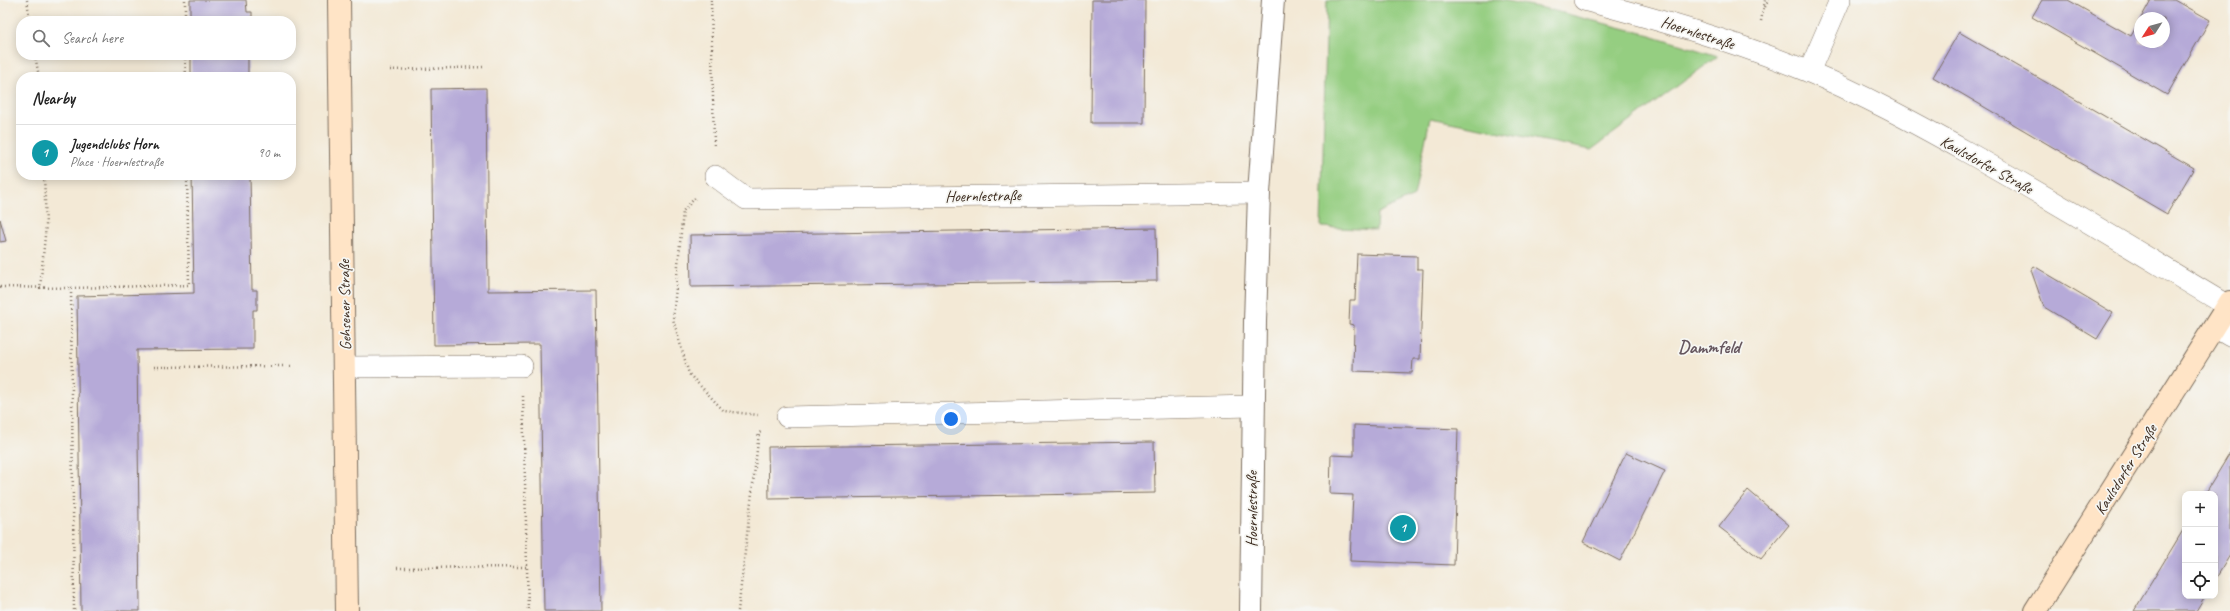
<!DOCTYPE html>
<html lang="en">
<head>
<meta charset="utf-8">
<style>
	:root { --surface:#fff; --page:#f2f2f2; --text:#222; --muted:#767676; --line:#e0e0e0; --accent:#2563eb }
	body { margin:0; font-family:Caveat,sans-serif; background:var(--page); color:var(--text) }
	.controls { position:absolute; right:12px; bottom:12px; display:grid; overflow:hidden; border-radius:8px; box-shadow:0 2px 10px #0003 }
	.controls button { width:36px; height:36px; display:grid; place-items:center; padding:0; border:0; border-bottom:1px solid var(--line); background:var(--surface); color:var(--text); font:20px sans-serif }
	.compass { position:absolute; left:2134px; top:12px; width:36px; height:36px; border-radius:50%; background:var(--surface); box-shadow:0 2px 10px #0003; rotate:234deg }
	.you { position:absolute; left:951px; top:419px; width:14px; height:14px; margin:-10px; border:3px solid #fff; border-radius:50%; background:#1a73e8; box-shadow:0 0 0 6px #1a73e833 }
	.badge { display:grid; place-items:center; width:26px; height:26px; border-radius:50%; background:var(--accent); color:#fff; font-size:13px; font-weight:700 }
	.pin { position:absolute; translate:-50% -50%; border:2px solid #fff; box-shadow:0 1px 4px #0006 }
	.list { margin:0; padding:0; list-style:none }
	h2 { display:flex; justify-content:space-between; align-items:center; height:52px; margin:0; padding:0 16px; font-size:17px }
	h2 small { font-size:13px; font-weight:400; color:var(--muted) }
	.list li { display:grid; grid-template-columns:26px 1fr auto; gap:12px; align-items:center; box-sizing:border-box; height:56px; padding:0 16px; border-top:1px solid var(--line) }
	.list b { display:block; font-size:15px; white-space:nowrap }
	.list p { margin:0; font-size:13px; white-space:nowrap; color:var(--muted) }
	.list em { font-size:13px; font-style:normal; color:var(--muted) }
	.icon { flex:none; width:22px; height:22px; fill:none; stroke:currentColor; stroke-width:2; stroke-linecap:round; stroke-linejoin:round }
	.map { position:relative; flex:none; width:2230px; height:611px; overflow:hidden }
	.search { position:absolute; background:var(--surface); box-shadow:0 2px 10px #0003; left:16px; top:16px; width:280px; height:44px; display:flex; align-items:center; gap:10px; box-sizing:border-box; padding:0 14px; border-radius:16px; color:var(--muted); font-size:15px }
	.panel { position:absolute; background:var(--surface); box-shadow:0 2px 10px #0003; left:16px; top:72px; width:280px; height:108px; border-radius:16px }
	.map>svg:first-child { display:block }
	.green { fill:#95ce81; stroke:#687c50 }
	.building { fill:#b6aad8 }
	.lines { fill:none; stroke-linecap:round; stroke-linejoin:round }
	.lane-casing { stroke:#7b6d5e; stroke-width:22 }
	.street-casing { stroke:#7b6d5e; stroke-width:24 }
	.secondary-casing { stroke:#7b6d5e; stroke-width:24 }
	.path { stroke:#7b6d5e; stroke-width:2.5; stroke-dasharray:1 3; stroke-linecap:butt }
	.lane { stroke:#fff; stroke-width:21 }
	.street { stroke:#fff; stroke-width:22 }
	.secondary { stroke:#ffe4c6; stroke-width:22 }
	.labels { text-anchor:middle; stroke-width:3.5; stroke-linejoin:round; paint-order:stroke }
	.street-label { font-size:16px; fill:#3b2a1e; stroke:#f6f6f2 }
	.quarter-label { font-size:18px; font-weight:bold; fill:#66575f; stroke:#f6f6f2 }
</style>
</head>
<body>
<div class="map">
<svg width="2230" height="611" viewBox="0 0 2230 611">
	<rect width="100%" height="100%" fill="#f6f6f2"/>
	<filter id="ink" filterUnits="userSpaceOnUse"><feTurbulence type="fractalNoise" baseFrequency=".025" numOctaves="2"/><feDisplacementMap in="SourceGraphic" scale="8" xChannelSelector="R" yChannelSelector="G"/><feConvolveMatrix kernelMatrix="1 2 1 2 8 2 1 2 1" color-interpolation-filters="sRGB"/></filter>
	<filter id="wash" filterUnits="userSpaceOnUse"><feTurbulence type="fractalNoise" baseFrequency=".012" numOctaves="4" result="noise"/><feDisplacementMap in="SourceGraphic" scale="16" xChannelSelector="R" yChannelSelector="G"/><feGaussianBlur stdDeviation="0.9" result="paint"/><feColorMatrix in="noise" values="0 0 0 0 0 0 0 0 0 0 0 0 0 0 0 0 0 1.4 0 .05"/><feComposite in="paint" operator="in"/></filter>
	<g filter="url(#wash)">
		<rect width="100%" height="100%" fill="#f3e9d6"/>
		<path class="green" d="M1327,0H1502L1543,8L1650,35L1718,56L1591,150L1430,118L1414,196L1377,213L1376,230L1321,227Z"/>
		<g id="blocks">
			<path class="building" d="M190,0H246L247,12H252V21H190Z
				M1092,0H1145L1144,123H1091Z
				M2042,0H2068L2131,36L2140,20V42H2164V18H2141L2151,0H2175L2210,20L2167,95L2032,17Z
				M1959,32L2194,168L2167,214L1933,77Z
				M191,55H248V77H191Z
				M486,88L488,291L596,290L601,611H544L540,344L434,345L431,89Z
				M192,175H250L252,290H257V310H253V349L137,350L140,611H81L77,296L194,293Z
				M0,219L6,241L0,242Z
				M1156,228L1157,281L691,287L690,235Z
				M1357,254L1417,256V269H1423L1420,359H1413L1412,373L1353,371L1354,325L1349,324L1350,300H1355Z
				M2034,266L2113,313L2097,339L2044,307L2031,270Z
				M1354,425L1458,429L1454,565L1350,561L1353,495L1330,494L1331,455L1354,456Z
				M1154,442L1155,493L769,499L768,447Z
				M1626,453L1665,471L1620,561L1583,542Z
				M2230,453V555L2215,580V494H2205Z
				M1748,490L1789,525L1761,559L1719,527Z
				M2185,527V596H2205L2196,611H2134Z"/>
		</g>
	</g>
	<g filter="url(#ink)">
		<use href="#blocks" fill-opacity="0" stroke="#7b6d5e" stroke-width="1"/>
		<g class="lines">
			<g class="lane-casing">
				<path id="lane" d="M1584,0C1660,20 1734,41 1807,71C1862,94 1915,123 1967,152C2055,201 2141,254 2228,306
					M1809,72L1840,0
					M715,176L746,199L1259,193
					M2215,327L2230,336
					M345,367L522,366
					M787,417L1252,406"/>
			</g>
			<g class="street-casing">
				<path id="street" d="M1251,611L1255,322L1259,193L1273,0"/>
			</g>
			<g class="secondary-casing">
				<path id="secondary" d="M339,0L347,611
					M2035,611L2230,302"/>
			</g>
			<path class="path" d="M27,0L30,21
				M185,0V21
				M711,0L714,146
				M1765,7L1769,0
				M1761,21L1765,0
				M35,55L39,77
				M185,55L186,77
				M390,70L485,67
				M695,198L683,211L673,319L689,374L724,411L758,415
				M0,287L71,288L74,611
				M71,288L189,285L187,175
				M40,289L46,225L44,175
				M154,367L292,366
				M523,396L528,611
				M397,568L527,567
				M738,611L759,433L763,431"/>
			<use href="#lane" class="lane"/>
			<use href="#street" class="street"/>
			<use href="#secondary" class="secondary"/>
		</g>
	</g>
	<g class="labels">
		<g class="street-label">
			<text transform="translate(1698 32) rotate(18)" y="6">Hoernlestraße</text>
			<text transform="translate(1987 164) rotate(29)" y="6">Kaulsdorfer Straße</text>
			<text transform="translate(983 195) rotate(-1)" y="6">Hoernlestraße</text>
			<text transform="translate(344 305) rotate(-91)" y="6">Gehsener Straße</text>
			<text transform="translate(2125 469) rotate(-58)" y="6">Kaulsdorfer Straße</text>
			<text transform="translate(1251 509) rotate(-90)" y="6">Hoernlestraße</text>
		</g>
		<g class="quarter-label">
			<text x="1709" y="353">Dammfeld</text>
		</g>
	</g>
</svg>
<div class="controls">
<button>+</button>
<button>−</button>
<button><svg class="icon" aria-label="locate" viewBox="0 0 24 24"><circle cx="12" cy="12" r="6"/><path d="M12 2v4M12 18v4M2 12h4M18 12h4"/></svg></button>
</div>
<svg class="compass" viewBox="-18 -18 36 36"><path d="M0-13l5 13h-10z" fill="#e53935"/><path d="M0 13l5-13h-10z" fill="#767676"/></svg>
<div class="you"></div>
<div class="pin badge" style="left:1403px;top:528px;background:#0f9aa8">1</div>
<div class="search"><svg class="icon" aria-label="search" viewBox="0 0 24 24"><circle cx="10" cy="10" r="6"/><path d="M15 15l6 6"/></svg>Search here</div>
<section class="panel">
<h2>Nearby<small></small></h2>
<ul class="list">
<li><span class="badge" style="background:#0f9aa8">1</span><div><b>Jugendclubs Horn</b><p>Place · Hoernlestraße</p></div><em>90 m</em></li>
</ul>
</section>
</div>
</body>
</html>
